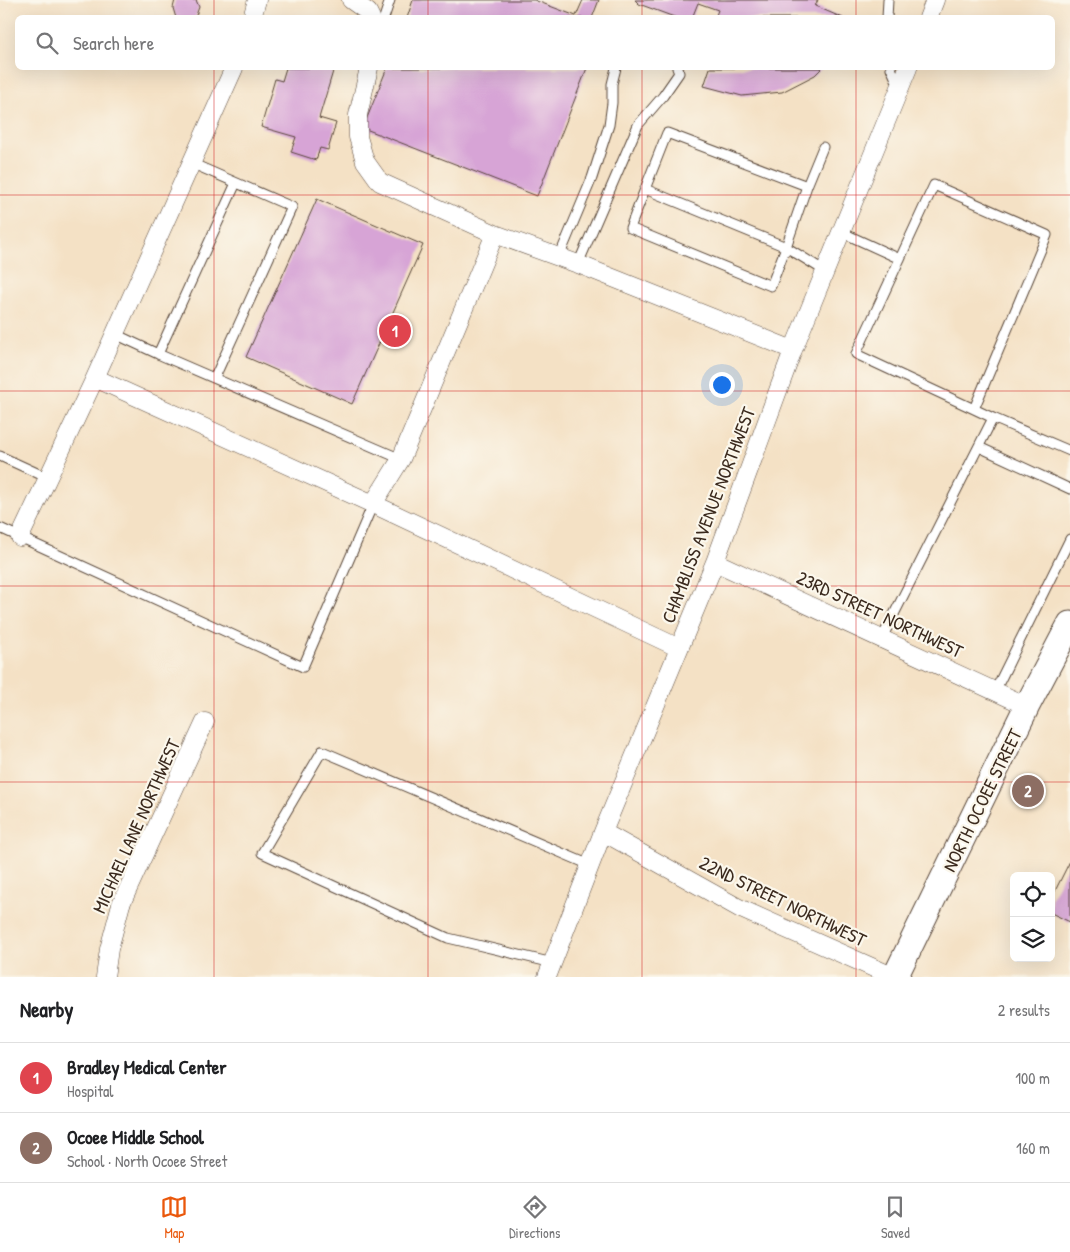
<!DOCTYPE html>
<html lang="en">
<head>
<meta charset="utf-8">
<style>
	:root { --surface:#fff; --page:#f6f6f6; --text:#202124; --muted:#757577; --line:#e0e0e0; --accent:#ea580c }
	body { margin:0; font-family:"Patrick Hand",sans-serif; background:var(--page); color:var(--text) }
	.controls { position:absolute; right:15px; bottom:15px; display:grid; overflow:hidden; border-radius:8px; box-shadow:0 5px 20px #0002 }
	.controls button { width:45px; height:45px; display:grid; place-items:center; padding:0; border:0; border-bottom:1px solid var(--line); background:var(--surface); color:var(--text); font:25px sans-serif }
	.you { position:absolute; left:721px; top:384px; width:18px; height:18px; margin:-12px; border:4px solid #fff; border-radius:50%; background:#1a73e8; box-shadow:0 0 0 8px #1a73e833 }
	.badge { display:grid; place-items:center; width:32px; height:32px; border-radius:50%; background:var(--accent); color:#fff; font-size:16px; font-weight:700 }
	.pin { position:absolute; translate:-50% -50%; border:2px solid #fff; box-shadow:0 1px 5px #0006 }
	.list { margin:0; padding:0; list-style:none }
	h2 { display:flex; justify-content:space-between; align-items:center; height:65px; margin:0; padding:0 20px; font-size:21px }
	h2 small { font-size:16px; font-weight:400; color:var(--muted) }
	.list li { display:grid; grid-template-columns:32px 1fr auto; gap:15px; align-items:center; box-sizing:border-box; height:70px; padding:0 20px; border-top:1px solid var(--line) }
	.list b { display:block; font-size:19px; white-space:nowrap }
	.list p { margin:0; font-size:16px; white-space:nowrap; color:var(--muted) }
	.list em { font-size:16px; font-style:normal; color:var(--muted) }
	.icon { flex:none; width:28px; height:28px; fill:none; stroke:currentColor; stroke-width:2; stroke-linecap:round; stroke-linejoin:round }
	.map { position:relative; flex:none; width:1070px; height:977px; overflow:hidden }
	.search { position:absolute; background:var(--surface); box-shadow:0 5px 20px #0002; left:15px; right:15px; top:15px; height:55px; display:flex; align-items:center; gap:12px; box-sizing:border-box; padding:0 18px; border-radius:8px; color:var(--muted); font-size:19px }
	.sheet { height:205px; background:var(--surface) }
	nav { display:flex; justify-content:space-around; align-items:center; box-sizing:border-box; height:70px; border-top:1px solid var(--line); background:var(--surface); font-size:14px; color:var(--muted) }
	nav a { display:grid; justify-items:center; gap:2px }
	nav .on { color:var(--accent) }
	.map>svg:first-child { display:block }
	.building { fill:#d7a4d6 }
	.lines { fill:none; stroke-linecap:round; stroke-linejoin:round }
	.service-casing { stroke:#574537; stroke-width:11 }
	.minor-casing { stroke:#574537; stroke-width:19 }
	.secondary-casing { stroke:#574537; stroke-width:27 }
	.service { stroke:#fff; stroke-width:9 }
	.minor { stroke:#fff; stroke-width:18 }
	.secondary { stroke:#fff; stroke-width:25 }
	.grid { fill:none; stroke:#d62828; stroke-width:1; stroke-opacity:0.55 }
	.labels { text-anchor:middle; stroke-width:4.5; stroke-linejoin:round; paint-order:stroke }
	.street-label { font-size:19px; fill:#3b2a1e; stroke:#fbf7ec }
</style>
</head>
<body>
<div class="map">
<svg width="1070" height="977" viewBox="0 0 1070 977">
	<rect width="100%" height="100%" fill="#fbf7ec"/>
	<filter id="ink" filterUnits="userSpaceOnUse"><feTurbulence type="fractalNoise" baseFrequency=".02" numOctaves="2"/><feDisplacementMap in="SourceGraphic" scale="10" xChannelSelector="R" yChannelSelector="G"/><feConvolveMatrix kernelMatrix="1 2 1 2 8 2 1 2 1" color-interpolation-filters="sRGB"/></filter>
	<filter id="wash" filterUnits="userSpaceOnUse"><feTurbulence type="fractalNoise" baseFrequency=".0096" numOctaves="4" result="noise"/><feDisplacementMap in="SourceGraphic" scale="20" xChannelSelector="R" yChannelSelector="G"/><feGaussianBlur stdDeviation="1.12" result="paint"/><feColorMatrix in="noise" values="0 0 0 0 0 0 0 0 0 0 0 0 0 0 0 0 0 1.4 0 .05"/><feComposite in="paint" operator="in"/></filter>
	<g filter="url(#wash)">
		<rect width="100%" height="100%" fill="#f4e1c5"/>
		<g id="blocks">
			<path class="building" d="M175,0H196L199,7L195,18H176L173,8Z
				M413,0H534L576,16L583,0H599L592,18H407Z
				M635,0H818L815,6L843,18H715L718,10L698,3L692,18H677L639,4Z
				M286,68H334L319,118L336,123L328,150L320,148L316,160L291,152L296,137L261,127L275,79L282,81Z
				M387,68H587L537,196L363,128Z
				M710,68H822L815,75L782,92L742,96L704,86Z
				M317,199L423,245L352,404L246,357Z
				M1070,861V922L1051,913V899Z"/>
		</g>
	</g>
	<g filter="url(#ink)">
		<use href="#blocks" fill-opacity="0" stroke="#574537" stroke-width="1"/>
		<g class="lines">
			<g class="service-casing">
				<path id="service" d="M384,18L390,0
					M887,18L888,0
					M891,68L899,86
					M191,163L292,207L215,377
					M934,185L1047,235L974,409L856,354Z
					M807,186L823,147
					M645,189L630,228L771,286L786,247L807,186L667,133L645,189L786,247L825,271
					M841,232L900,259
					M559,257L592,178L609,125L612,103V84L616,68
					M578,264L638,125L663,96L679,73L677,68
					M115,334L158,354L401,459
					M158,354L236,183
					M974,409L993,418L1070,451
					M979,447L1070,489
					M0,456L48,478
					M0,528L303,667L373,504
					M882,638L993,418
					M995,691L1070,539
					M553,963L448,938L262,853L322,751L590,865"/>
			</g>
			<g class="minor-casing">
				<path id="minor" d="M351,0L368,12L371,18
					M252,18L257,0
					M928,18L935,0
					M369,68L358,115V137L365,161L380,182L495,234L578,264L793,350
					M95,378L373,504L679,648
					M373,504L401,459L495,234
					M20,537L95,378L234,68
					M715,562L1027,706
					M603,832L739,908L894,977
					M105,977L109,949L121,904L205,722
					M547,977L603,832L715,562L793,350L908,68"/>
			</g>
			<g class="secondary-casing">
				<path id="secondary" d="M895,977L1027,706L1070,624"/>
			</g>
			<use href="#service" class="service"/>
			<use href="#minor" class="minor"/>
			<use href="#secondary" class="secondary"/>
		</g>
	</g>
	<path class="grid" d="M214,0V18M428,0V18M642,0V18M856,0V18M214,68V977M428,68V977M642,68V977M856,68V977M0,195H1070M0,391H1070M0,586H1070M0,782H1070"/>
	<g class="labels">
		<g class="street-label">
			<text transform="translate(708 515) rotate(-69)" y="7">CHAMBLISS AVENUE NORTHWEST</text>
			<text transform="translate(880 614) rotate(25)" y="7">23RD STREET NORTHWEST</text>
			<text transform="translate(982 800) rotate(-64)" y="7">NORTH OCOEE STREET</text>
			<text transform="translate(136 826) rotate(-66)" y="7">MICHAEL LANE NORTHWEST</text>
			<text transform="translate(783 901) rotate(26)" y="7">22ND STREET NORTHWEST</text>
		</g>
	</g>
</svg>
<div class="controls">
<button><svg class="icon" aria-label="locate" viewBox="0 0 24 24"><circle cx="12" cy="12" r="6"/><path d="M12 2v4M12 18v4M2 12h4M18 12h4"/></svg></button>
<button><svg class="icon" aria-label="layers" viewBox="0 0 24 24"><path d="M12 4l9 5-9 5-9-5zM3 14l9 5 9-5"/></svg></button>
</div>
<div class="you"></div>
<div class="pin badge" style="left:395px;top:331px;background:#e0444e">1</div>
<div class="pin badge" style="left:1028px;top:791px;background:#8d6e63">2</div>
<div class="search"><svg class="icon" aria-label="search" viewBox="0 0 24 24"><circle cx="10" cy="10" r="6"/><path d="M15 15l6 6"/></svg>Search here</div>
</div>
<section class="sheet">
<h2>Nearby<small>2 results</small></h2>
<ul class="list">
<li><span class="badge" style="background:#e0444e">1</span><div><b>Bradley Medical Center</b><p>Hospital</p></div><em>100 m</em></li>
<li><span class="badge" style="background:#8d6e63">2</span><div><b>Ocoee Middle School</b><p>School · North Ocoee Street</p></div><em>160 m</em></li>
</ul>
</section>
<nav>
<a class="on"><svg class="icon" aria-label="map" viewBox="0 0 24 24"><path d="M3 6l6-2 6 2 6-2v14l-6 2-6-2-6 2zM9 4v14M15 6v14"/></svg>Map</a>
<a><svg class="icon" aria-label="directions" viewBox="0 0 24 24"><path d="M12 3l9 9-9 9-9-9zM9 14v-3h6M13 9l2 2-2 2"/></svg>Directions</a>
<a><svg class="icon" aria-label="saved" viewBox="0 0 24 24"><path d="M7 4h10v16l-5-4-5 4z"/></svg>Saved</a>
</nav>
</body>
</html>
